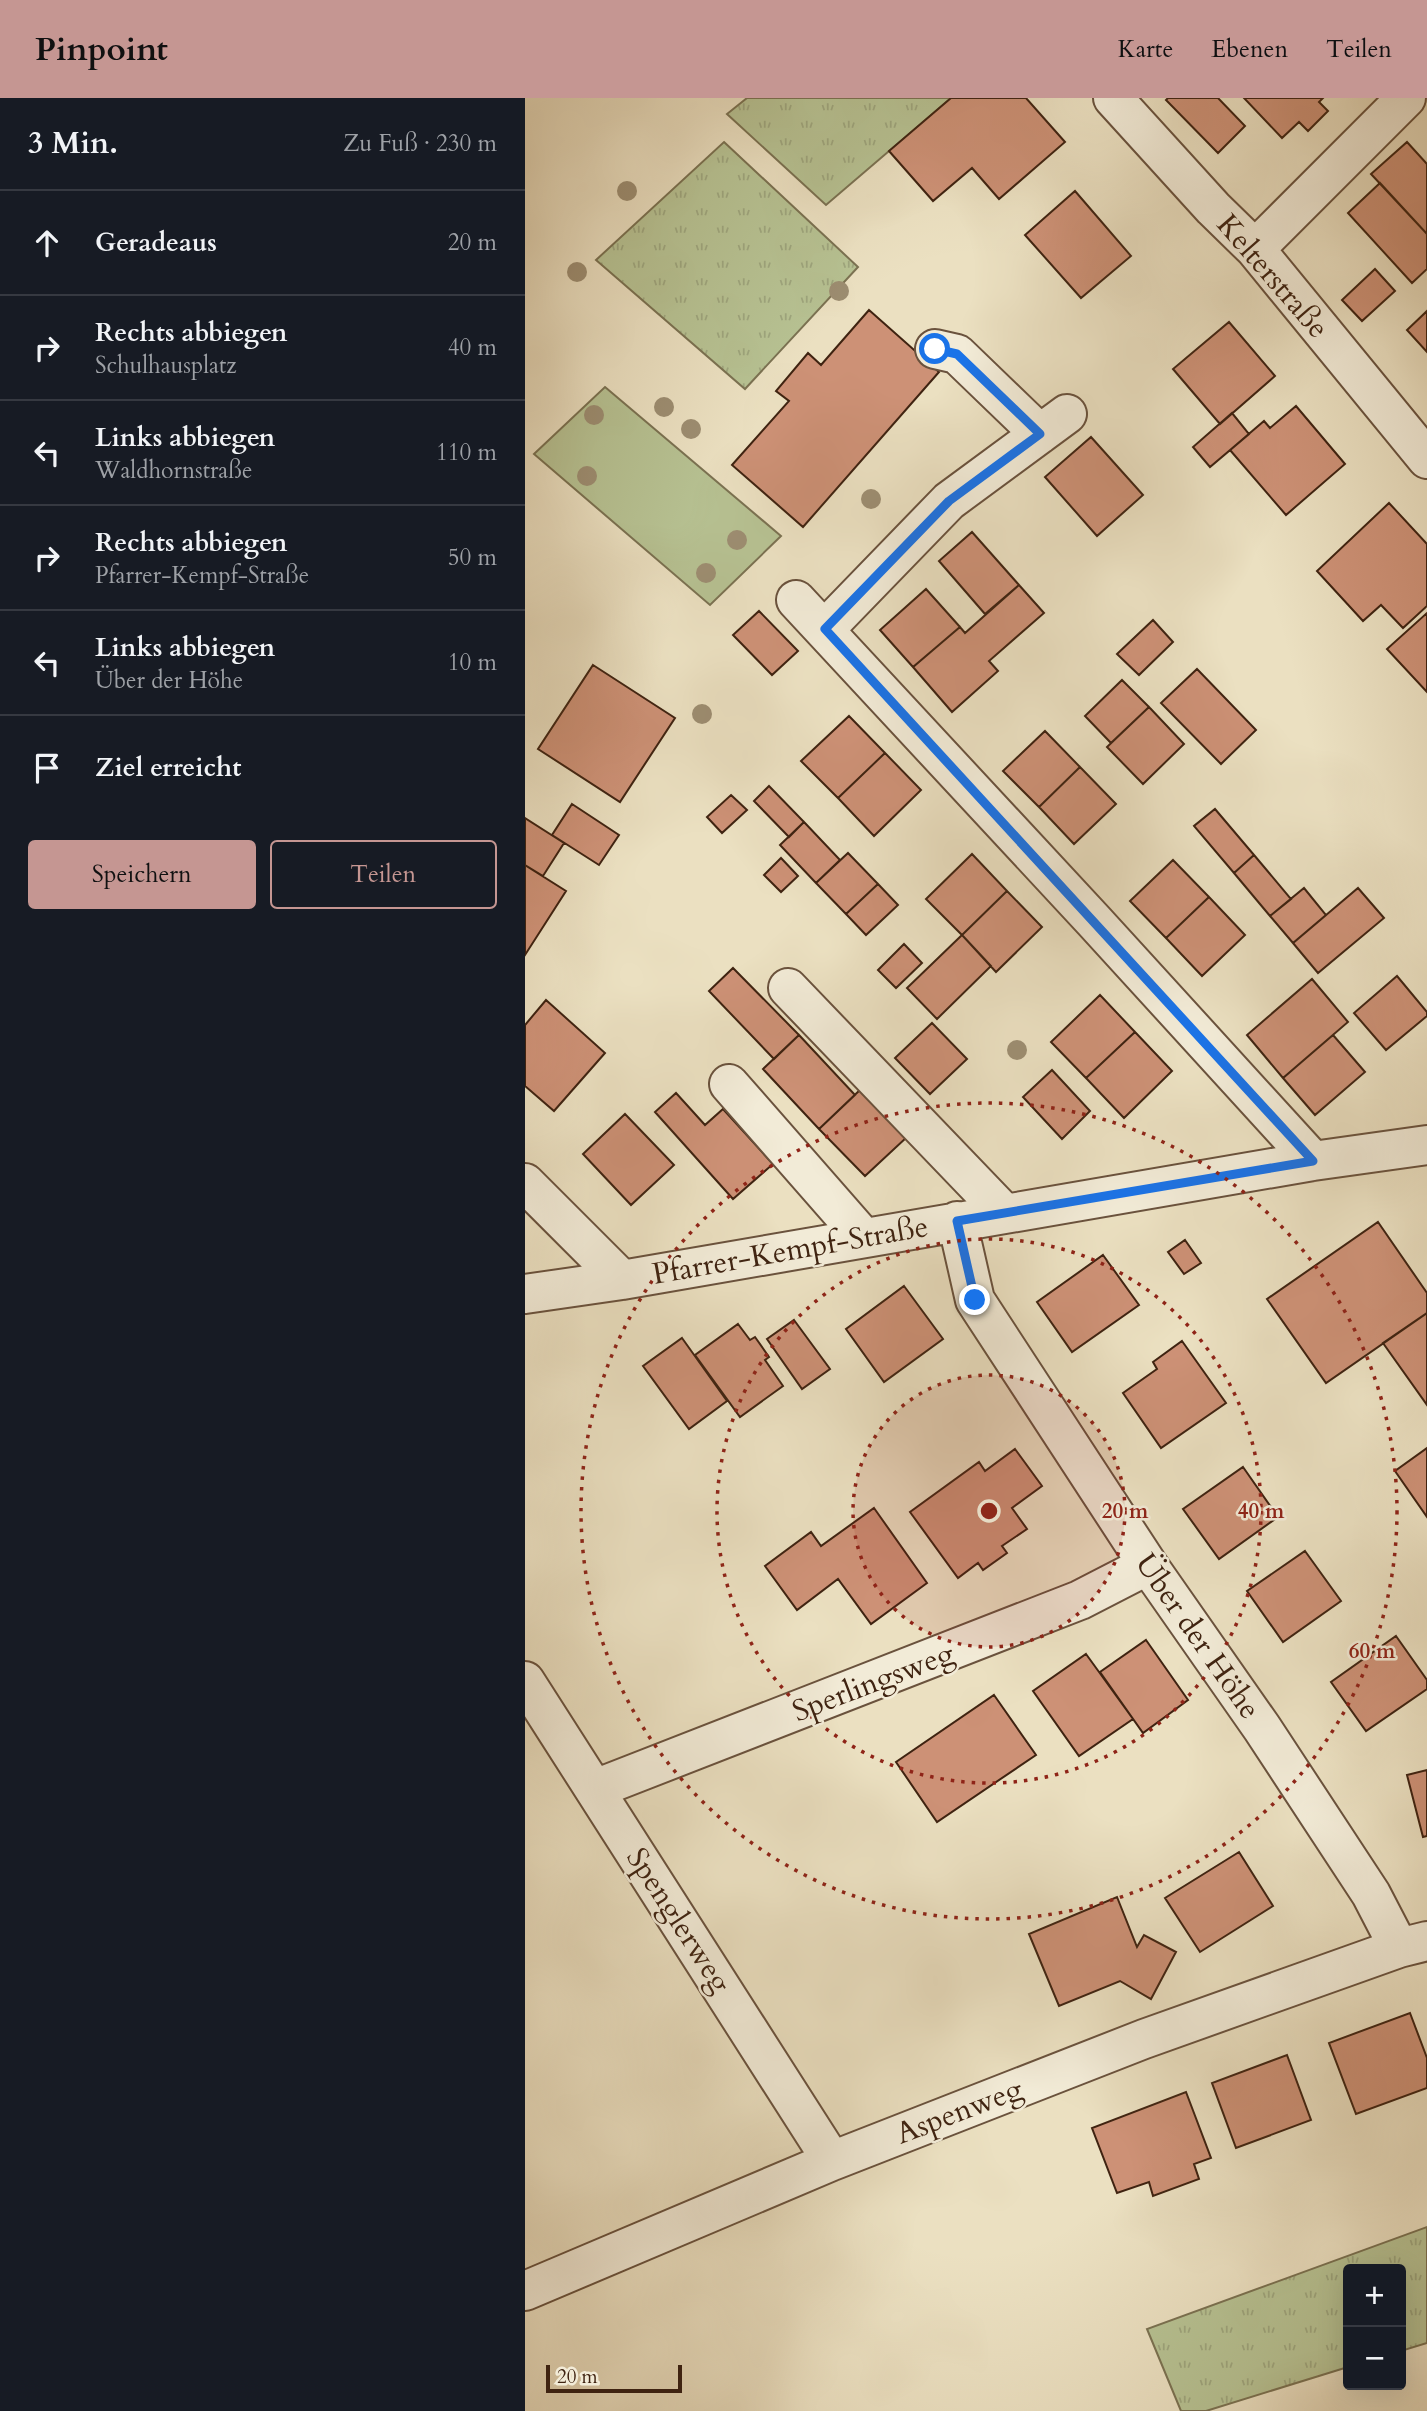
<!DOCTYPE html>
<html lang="de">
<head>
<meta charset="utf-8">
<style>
	:root { --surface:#171b24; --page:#20242c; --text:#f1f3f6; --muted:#9ea1a6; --line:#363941; --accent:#c59692 }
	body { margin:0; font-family:Cardo,serif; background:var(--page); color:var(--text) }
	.controls { position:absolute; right:21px; bottom:21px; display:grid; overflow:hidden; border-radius:7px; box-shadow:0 7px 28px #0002 }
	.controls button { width:63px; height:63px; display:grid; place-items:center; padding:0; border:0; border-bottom:2px solid var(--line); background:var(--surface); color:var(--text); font:35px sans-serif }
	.scale { position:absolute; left:21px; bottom:18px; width:136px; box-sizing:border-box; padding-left:7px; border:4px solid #3f2311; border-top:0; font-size:19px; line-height:24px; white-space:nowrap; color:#3f2311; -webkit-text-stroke:5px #f2ebd7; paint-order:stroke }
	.stop { position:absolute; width:21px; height:21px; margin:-16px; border:5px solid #1a73e8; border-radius:50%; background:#fff }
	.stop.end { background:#1a73e8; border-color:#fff; box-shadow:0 2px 7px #0008 }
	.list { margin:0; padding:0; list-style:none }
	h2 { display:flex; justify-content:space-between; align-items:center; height:91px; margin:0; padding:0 28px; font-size:30px }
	h2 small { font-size:23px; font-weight:400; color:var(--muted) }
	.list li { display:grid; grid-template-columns:46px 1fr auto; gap:21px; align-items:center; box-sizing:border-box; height:105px; padding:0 28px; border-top:2px solid var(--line) }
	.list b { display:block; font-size:26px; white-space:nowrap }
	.list p { margin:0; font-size:23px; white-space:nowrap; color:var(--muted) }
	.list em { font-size:23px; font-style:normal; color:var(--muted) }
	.actions { display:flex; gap:14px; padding:21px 28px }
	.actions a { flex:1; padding:16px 0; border:2px solid var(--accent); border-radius:7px; text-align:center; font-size:24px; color:var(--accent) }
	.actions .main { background:var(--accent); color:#111 }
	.icon { flex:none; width:38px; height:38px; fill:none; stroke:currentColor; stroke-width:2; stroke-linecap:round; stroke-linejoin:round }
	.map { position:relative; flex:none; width:902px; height:2313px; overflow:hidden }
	header { display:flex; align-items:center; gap:42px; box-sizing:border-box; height:98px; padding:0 35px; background:var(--accent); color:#111 }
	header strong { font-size:33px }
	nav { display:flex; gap:38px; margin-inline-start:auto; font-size:24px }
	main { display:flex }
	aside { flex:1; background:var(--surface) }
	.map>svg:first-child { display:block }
	.grass { fill:url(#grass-tufts); stroke:#7b7252; stroke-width:2 }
	.park { fill:#b7c293; stroke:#7b7252; stroke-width:2 }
	.building { fill:#cd9176; stroke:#3f2311; stroke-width:2 }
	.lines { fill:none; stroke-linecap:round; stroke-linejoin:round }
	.minor-casing { stroke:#6a523d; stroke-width:42 }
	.minor { stroke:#f2ebd7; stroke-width:38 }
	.tree { fill:#9d8e72 }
	.route { stroke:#1a73e8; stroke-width:9 }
	.ring { fill:none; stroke:#8f2418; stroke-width:3.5; stroke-dasharray:3.5 7 }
	.labels { text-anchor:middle; stroke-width:5; stroke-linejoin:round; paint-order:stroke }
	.street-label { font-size:30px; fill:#3f2311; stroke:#f2ebd7 }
	.centre { fill:#8f2418; stroke:#f2ebd7; stroke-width:3.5 }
	.ring-label { font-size:21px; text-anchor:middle; font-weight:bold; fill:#8f2418; stroke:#f2ebd7; stroke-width:5; stroke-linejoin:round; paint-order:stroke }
</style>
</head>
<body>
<header>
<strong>Pinpoint</strong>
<nav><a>Karte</a><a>Ebenen</a><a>Teilen</a></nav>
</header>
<main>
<aside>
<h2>3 Min.<small>Zu Fuß · 230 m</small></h2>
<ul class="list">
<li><svg class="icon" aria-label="ahead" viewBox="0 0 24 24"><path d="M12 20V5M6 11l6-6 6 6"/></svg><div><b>Geradeaus</b></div><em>20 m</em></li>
<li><svg class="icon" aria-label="right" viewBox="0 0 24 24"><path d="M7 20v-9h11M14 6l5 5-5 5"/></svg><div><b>Rechts abbiegen</b><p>Schulhausplatz</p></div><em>40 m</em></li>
<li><svg class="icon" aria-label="left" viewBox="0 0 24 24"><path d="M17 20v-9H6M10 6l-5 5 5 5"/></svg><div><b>Links abbiegen</b><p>Waldhornstraße</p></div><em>110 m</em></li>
<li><svg class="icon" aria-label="right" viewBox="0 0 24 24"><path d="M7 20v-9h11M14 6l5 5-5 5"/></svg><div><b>Rechts abbiegen</b><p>Pfarrer-Kempf-Straße</p></div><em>50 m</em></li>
<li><svg class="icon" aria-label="left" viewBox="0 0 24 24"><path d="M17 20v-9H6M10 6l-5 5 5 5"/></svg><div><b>Links abbiegen</b><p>Über der Höhe</p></div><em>10 m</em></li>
<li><svg class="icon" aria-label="arrive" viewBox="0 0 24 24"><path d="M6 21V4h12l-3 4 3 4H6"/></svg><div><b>Ziel erreicht</b></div></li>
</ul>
<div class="actions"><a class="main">Speichern</a><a>Teilen</a></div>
</aside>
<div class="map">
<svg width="902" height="2313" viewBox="0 0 902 2313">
	<defs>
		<pattern id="grass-tufts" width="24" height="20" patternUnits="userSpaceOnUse" patternTransform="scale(1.75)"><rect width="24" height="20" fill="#b7c293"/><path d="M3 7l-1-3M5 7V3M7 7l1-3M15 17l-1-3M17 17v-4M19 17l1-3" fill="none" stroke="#9ea67e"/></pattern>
	</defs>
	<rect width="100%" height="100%" fill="#ebe0c1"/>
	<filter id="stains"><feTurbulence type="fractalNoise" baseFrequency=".00286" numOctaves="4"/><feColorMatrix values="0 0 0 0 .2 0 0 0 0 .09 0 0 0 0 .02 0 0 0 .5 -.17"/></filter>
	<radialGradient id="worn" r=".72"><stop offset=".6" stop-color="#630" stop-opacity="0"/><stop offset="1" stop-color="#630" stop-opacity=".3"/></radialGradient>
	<path class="grass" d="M222,0H426L301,107L202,16Z
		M199,44L333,169L220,291L71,162Z
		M902,2129V2245L876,2253V2171H823V2269L681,2313H656L622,2231Z"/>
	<path class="park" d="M80,289L256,438L185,507L9,356Z"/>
	<path class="building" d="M426,0H501L540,44L474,101L447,70L408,103L364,53Z
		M643,0H693L720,28L693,55L641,2Z
		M719,0H798L794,4L803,13L783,33L774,24L757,40Z
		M882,44L902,66V136L846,76Z
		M855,85L902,136V171L887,185L823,115Z
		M550,93L606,158L556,200L500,137Z
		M850,171L870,193L837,223L817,202Z
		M344,212L414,274L278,429L207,367L264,303L251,293L283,255L296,267Z
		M902,213V254L882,232Z
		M704,224L750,278L695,326L648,271Z
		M771,308L820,366L761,417L705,352L739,323L745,330Z
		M707,315L724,336L685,369L668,349Z
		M566,339L618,397L572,438L520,379Z
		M864,405L902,446V508L878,530L856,507L838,523L792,473Z
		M447,434L494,487L460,516L414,463Z
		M494,487L519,515L464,563L473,573L427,614L388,569L435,529L440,535Z
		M401,491L435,529L388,569L355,532Z
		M234,513L273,553L247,577L208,537Z
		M902,515V594L862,551Z
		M628,522L648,544L614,577L592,556Z
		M68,567L150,620L95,704L13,651Z
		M672,571L731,632L696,666L636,605Z
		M597,582L624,609L586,645L560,618Z
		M624,609L659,646L618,686L582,649Z
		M324,618L360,655L313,700L276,663Z
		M520,633L555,669L514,709L478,673Z
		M360,655L396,692L349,738L313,700Z
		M555,669L591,706L549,746L514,709Z
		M244,688L279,724L264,739L229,703Z
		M206,697L222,712L197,735L182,719Z
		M47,706L94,737L74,767L27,737Z
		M690,711L729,757L709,775L669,728Z
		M0,720L39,745L18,778L0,767Z
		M279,724L315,762L291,785L255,747Z
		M323,755L353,786L321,816L291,785Z
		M447,756L482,793L437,837L401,801Z
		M729,757L766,801L745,818L709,775Z
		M256,760L273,778L256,794L239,777Z
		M648,762L684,799L641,840L605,803Z
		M0,767L41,793L0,857Z
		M353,786L373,807L341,837L321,816Z
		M779,790L801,817L768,845L745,818Z
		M833,790L859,820L793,875L768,845Z
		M482,793L517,829L471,874L437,837Z
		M684,799L720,837L677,878L641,840Z
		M437,837L466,868L412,921L382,890Z
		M379,846L397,865L371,890L353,872Z
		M208,870L274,937L249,961L184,893Z
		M872,878L902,914V918L861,952L829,915Z
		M787,881L823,924L758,980L722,937Z
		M575,897L610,934L561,980L526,944Z
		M21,902L80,955L29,1013L0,988V927Z
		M407,925L442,961L405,996L370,960Z
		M610,934L647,973L599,1020L561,980Z
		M274,937L330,997L294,1031L238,971Z
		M808,937L840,974L790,1017L758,980Z
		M527,972L565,1013L537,1041L498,999Z
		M336,991L382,1039L340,1078L294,1031Z
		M151,995L180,1027L198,1011L248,1066L208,1101L130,1014Z
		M100,1016L149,1067L106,1107L58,1056Z
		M853,1124L902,1195V1215L801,1285L742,1201Z
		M660,1142L676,1165L659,1176L643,1154Z
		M578,1157L614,1207L547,1254L512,1204Z
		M379,1188L418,1241L359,1284L321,1231Z
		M902,1215V1307L858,1245Z
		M269,1222L305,1271L277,1291L242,1241Z
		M213,1226L225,1242L230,1239L244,1259L240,1262L258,1288L215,1319L170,1257Z
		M157,1240L202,1303L164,1331L118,1268Z
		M657,1243L701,1305L636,1350L598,1295L632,1271L628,1264Z
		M902,1350V1419L870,1373Z
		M490,1351L517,1388L487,1410L502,1431L477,1448L482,1455L458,1472L453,1465L433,1480L385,1414L454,1364L460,1373Z
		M718,1369L753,1419L694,1461L658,1411Z
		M349,1410L402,1485L346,1526L313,1481L272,1512L240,1468L286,1434L296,1448Z
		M780,1453L816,1503L758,1544L722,1493Z
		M871,1538L902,1582V1591L841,1633L806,1584Z
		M621,1542L663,1602L618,1635L575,1574Z
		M561,1556L608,1621L554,1658L508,1593Z
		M469,1597L511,1657L412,1724L371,1664Z
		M902,1672V1738L898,1739L882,1677Z
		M714,1754L748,1808L675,1854L640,1800Z
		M592,1799L612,1849L619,1837L651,1854L626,1901L595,1883L534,1908L504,1836Z
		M885,1915L902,1960V1990L831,2016L804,1945Z
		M762,1957L786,2022L711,2050L687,1985Z
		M661,1994L686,2060L669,2066L674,2081L628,2098L624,2084L592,2095L567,2030Z"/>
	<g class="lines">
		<g class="minor-casing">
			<path id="minor" d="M588,0L688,110L730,151L902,361
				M730,151L881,0
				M410,251L432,256L515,336
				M271,502L569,823L788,1063
				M300,531L424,403L542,316
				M263,890L479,1115
				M204,986L338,1139
				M0,1085L97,1182
				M432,1123L450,1202L623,1467L737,1630L846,1796L874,1850
				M0,1196L97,1182L788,1063L902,1047
				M0,1583L307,2063
				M70,1691L555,1502L623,1467
				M0,2193L307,2063L619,1941L874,1850L902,1843"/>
		</g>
		<use href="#minor" class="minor"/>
	</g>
	<g class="tree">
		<circle cx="102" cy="93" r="10"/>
		<circle cx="52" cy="174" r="10"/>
		<circle cx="314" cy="193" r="10"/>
		<circle cx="139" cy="309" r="10"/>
		<circle cx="69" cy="317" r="10"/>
		<circle cx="166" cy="331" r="10"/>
		<circle cx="62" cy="378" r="10"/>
		<circle cx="346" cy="401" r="10"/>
		<circle cx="212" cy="442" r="10"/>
		<circle cx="181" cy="475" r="10"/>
		<circle cx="177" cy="616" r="10"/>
		<circle cx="492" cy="952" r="10"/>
	</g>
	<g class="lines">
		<path class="route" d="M410,251L432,256L515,336L424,403L300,531L788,1063L432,1123L450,1202"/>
	</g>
	<circle cx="464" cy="1413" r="136" fill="#8f2418" fill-opacity=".12"/>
	<g class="ring">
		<circle cx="464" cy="1413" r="136"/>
		<circle cx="464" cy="1413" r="272"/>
		<circle cx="464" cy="1413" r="408"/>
	</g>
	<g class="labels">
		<g class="street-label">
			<text transform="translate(748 178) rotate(49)" y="10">Kelterstraße</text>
			<text transform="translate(265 1152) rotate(-10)" y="10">Pfarrer-Kempf-Straße</text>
			<text transform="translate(673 1538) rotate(55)" y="10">Über der Höhe</text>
			<text transform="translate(348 1584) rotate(-21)" y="10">Sperlingsweg</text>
			<text transform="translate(154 1822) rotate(57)" y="10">Spenglerweg</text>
			<text transform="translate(434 2013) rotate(-21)" y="10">Aspenweg</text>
		</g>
	</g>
	<circle cx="464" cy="1413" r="10" class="centre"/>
	<g class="ring-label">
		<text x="600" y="1420">20 m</text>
		<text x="736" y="1420">40 m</text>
		<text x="847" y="1560">60 m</text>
	</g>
	<rect width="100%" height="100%" filter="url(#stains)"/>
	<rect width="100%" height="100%" fill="url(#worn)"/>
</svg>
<div class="controls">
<button>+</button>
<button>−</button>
</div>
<div class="scale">20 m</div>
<div class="stop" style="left:410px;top:251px"></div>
<div class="stop end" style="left:450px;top:1202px"></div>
</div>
</main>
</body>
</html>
